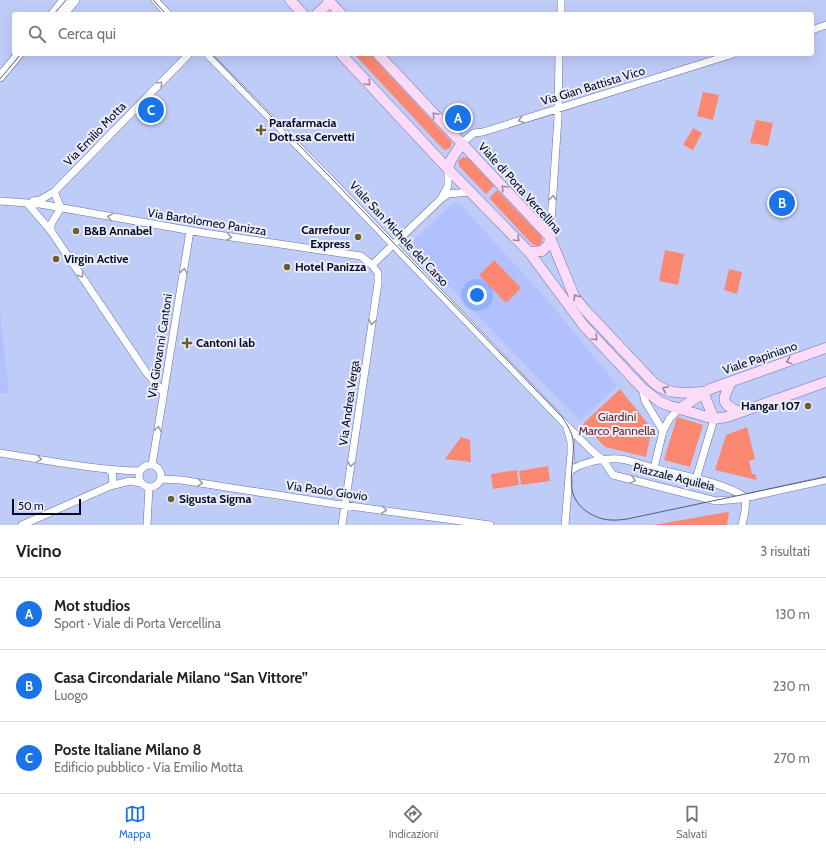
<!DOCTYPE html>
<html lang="it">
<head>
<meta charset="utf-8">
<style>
	:root { --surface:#fff; --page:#f6f6f6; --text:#202124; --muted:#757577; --line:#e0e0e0; --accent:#1a73e8 }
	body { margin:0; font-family:Cabin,sans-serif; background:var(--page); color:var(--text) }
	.scale { position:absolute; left:12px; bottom:10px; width:69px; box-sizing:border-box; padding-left:4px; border:2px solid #06091c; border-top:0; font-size:11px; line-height:14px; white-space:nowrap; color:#06091c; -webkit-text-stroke:3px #e9eeff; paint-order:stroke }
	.you { position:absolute; left:477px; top:295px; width:14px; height:14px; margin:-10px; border:3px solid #fff; border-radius:50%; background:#1a73e8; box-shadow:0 0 0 6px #1a73e833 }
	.badge { display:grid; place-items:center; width:26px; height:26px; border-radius:50%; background:var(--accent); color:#fff; font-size:13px; font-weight:700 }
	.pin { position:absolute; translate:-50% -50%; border:2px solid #fff; box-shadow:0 1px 4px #0006 }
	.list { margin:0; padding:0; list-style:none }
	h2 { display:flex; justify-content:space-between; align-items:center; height:52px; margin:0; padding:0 16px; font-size:17px }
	h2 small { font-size:13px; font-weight:400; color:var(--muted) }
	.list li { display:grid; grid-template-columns:26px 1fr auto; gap:12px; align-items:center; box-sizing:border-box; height:72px; padding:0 16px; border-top:1px solid var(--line) }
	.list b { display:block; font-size:15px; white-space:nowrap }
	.list p { margin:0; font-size:13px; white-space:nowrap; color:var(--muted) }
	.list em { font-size:13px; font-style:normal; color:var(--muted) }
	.icon { flex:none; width:22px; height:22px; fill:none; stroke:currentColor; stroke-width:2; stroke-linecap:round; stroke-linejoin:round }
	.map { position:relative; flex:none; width:826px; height:525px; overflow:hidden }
	.search { position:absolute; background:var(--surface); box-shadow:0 4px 16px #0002; left:12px; right:12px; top:12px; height:44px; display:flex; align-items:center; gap:10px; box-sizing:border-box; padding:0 14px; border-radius:4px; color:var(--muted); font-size:15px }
	.sheet { height:268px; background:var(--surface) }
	nav { display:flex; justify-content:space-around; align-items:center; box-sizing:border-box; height:56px; border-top:1px solid var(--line); background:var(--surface); font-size:11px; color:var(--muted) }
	nav a { display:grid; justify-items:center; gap:2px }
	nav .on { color:var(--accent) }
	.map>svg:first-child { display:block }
	.built { fill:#b0c1fe }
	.green { fill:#fc8872 }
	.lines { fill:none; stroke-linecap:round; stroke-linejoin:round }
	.minor-casing { stroke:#6673a4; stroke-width:8 }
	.tertiary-casing { stroke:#6673a4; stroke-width:10 }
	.secondary-casing { stroke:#6673a4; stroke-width:11 }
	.minor { stroke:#fff; stroke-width:7 }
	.tertiary { stroke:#fff; stroke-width:9 }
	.secondary { stroke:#fbdbf7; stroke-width:10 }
	.tram { stroke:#555c7a; stroke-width:1 }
	.oneway { stroke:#99879f }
	.oneway2 { stroke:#9b9da4 }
	.poi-dot { fill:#6d5d2b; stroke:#e9eeff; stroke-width:1.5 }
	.labels { text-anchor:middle; stroke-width:4; stroke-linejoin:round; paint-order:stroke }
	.street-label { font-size:12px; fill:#06091c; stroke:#e9eeff }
	.poi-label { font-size:12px; font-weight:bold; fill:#06091c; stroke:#e9eeff; text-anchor:start }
	.park-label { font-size:12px; fill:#702317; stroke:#e9eeff }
</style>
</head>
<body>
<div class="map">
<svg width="826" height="525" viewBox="0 0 826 525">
	<rect width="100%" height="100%" fill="#bfccf8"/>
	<path class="built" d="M453,203H459L550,303L617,385L580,421L409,245Z
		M0,308L1,320L9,393H0Z"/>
	<path class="green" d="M354,54H370L450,140L452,143L450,148L445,150L442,148Z
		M703,92L719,95L713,120L697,116Z
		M756,120L773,123L768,146L750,143Z
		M693,128L702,133L693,150L683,145Z
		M463,157L468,158L494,186L486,194L459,166L458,161Z
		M497,190L542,237C543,241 541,245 537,246L532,244L489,198Z
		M665,250L684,254L678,285L659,281Z
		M494,260L521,288L506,303L479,275Z
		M729,269L742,272L737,294L724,290Z
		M620,389L652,429L646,457L605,447L583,424Z
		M677,417L703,425L690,467L664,460Z
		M747,427L755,459L749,461L752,474H755L757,480L715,470L726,435Z
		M461,437L470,440L471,462L445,459Z
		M548,466L550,481L521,485L519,471Z
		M517,470L519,485L493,489L491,474Z
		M727,512L729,513L727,525H654Z"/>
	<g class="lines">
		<g class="minor-casing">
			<path id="minor" d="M155,0L168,14
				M561,14V0
				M812,30L826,25
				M207,54L334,183L565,424L591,450L603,460L613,475L716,501L740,499L826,480
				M462,143L474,133L483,132L733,54
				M54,192L61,208
				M442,197L448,186V169
				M0,201L40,204L204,233L361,256L372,265L378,273V283L342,525
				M33,201L40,200L54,192L189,54
				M27,203L51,231L146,372L164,393
				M51,231V224L61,208
				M550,237L558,117L559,54
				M372,265L441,199L448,194L469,192
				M642,388L645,401L663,431
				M0,453C46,460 93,470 140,471
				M139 476a11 11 0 1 1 22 0a11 11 0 1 1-22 0Z
				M152,465L190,231
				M654,468L663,431L670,418L679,409
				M109,470L112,473L113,482L110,486
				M569,471C584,462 602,458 620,459C630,460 642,465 653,468C677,474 727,483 746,498
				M161,479L181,480L335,504L490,525
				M696,479L714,419
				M22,525L110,486L130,481L141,483
				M147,525L149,487
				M565,525L571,453V442L567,428
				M742,525L745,511L746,498"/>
		</g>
		<g class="tertiary-casing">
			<path id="tertiary" d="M53,14L64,0
				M63,14L75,0
				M0,77L19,54"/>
		</g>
		<g class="secondary-casing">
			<path id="secondary" d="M290,0L303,14
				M328,0L341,14
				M317,14L330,2
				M341,54L448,169L529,252L584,326L642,388L660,402L670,406L714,419L727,417L826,382
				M378,54L550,237L574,296L585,310L654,383C669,395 685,393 703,392
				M448,169L451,160L462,143
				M529,252L542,251L549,244L550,237
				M731,382C722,400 720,404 740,412
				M703,392L714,419
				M679,409L710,389L826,348"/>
		</g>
		<use href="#minor" class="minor"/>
		<use href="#tertiary" class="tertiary"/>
		<use href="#secondary" class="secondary"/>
		<path class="tram" d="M153,0L166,14
			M54,14L66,0
			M211,54L563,418C567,425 572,432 573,440C576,467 560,495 589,513C602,521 613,521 627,519L826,477
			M0,79L21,54"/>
	</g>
	<defs><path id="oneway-chevron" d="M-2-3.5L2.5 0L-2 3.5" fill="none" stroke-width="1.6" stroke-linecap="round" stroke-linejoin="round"/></defs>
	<g class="oneway">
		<use href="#oneway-chevron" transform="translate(368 83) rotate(47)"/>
		<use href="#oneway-chevron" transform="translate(435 115) rotate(-133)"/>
		<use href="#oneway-chevron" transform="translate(504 188) rotate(-133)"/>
		<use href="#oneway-chevron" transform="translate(517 239) rotate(45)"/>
		<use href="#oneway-chevron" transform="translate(576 297) rotate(-122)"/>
		<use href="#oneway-chevron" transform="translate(595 338) rotate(47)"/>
		<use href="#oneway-chevron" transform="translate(789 361) rotate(161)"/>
		<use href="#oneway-chevron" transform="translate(665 389) rotate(-156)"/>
	</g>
	<g class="oneway2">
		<use href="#oneway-chevron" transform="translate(160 84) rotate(-46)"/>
		<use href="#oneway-chevron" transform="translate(521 120) rotate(162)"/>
		<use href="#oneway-chevron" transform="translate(553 198) rotate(-86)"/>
		<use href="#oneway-chevron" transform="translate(110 217) rotate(-170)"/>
		<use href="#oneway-chevron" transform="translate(229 237) rotate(8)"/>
		<use href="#oneway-chevron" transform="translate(184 271) rotate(-81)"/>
		<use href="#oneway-chevron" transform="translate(81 275) rotate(56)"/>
		<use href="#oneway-chevron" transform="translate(372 322) rotate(99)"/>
		<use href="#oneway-chevron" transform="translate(158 429) rotate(-80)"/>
		<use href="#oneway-chevron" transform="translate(39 459) rotate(9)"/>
		<use href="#oneway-chevron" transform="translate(351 464) rotate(98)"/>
		<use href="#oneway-chevron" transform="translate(633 480) rotate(15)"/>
		<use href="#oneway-chevron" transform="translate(200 483) rotate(9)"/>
		<use href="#oneway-chevron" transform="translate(384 510) rotate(8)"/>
	</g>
	<g class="poi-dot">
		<path d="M259 124h4v4h4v4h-4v4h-4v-4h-4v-4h4z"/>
		<circle cx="76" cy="231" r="4"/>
		<circle cx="358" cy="237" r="4"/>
		<circle cx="56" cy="259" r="4"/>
		<circle cx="287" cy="267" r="4"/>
		<path d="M185 337h4v4h4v4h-4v4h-4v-4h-4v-4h4z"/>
		<circle cx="808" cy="406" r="4"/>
		<circle cx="171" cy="499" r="4"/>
	</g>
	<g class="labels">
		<g class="street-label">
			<text transform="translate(593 86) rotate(-17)" y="4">Via Gian Battista Vico</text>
			<text transform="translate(95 134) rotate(-46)" y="4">Via Emilio Motta</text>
			<text transform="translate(520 188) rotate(48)" y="4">Viale di Porta Vercellina</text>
			<text transform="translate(207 222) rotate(9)" y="4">Via Bartolomeo Panizza</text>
			<text transform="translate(399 234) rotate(47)" y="4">Viale San Michele del Carso</text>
			<text transform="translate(160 346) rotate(-81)" y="4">Via Giovanni Cantoni</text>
			<text transform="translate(760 358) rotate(-19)" y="4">Viale Papiniano</text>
			<text transform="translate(349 403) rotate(-82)" y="4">Via Andrea Verga</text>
			<text transform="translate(674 477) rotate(14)" y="4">Piazzale Aquileia</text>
			<text transform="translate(327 491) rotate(8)" y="4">Via Paolo Giovio</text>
		</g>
		<g class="poi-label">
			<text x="269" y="127">Parafarmacia<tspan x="269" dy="14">Dott.ssa Cervetti</tspan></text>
			<text x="350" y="234" text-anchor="end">Carrefour<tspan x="350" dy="14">Express</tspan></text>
			<text x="84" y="235">B&amp;B Annabel</text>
			<text x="64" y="263">Virgin Active</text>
			<text x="295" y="271">Hotel Panizza</text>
			<text x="196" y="347">Cantoni lab</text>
			<text x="800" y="410" text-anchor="end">Hangar 107</text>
			<text x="179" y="503">Sigusta Sigma</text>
		</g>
		<g class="park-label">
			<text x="617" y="421">Giardini<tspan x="617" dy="14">Marco Pannella</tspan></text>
		</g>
	</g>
</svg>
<div class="scale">50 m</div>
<div class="you"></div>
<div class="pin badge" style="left:458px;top:118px">A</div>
<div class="pin badge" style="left:782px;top:203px">B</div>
<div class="pin badge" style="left:151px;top:110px">C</div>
<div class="search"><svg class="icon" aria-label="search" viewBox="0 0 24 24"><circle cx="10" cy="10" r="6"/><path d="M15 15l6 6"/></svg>Cerca qui</div>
</div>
<section class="sheet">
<h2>Vicino<small>3 risultati</small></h2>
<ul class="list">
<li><span class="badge">A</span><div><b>Mot studios</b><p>Sport · Viale di Porta Vercellina</p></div><em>130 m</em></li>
<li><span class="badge">B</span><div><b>Casa Circondariale Milano “San Vittore”</b><p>Luogo</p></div><em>230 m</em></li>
<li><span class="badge">C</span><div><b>Poste Italiane Milano 8</b><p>Edificio pubblico · Via Emilio Motta</p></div><em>270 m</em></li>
</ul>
</section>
<nav>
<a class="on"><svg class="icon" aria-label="map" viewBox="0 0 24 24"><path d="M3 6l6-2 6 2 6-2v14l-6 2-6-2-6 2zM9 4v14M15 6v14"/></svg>Mappa</a>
<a><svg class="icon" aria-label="directions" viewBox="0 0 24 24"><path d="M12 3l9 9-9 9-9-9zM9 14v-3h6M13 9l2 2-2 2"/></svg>Indicazioni</a>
<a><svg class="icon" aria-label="saved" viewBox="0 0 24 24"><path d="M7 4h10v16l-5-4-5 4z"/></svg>Salvati</a>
</nav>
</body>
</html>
